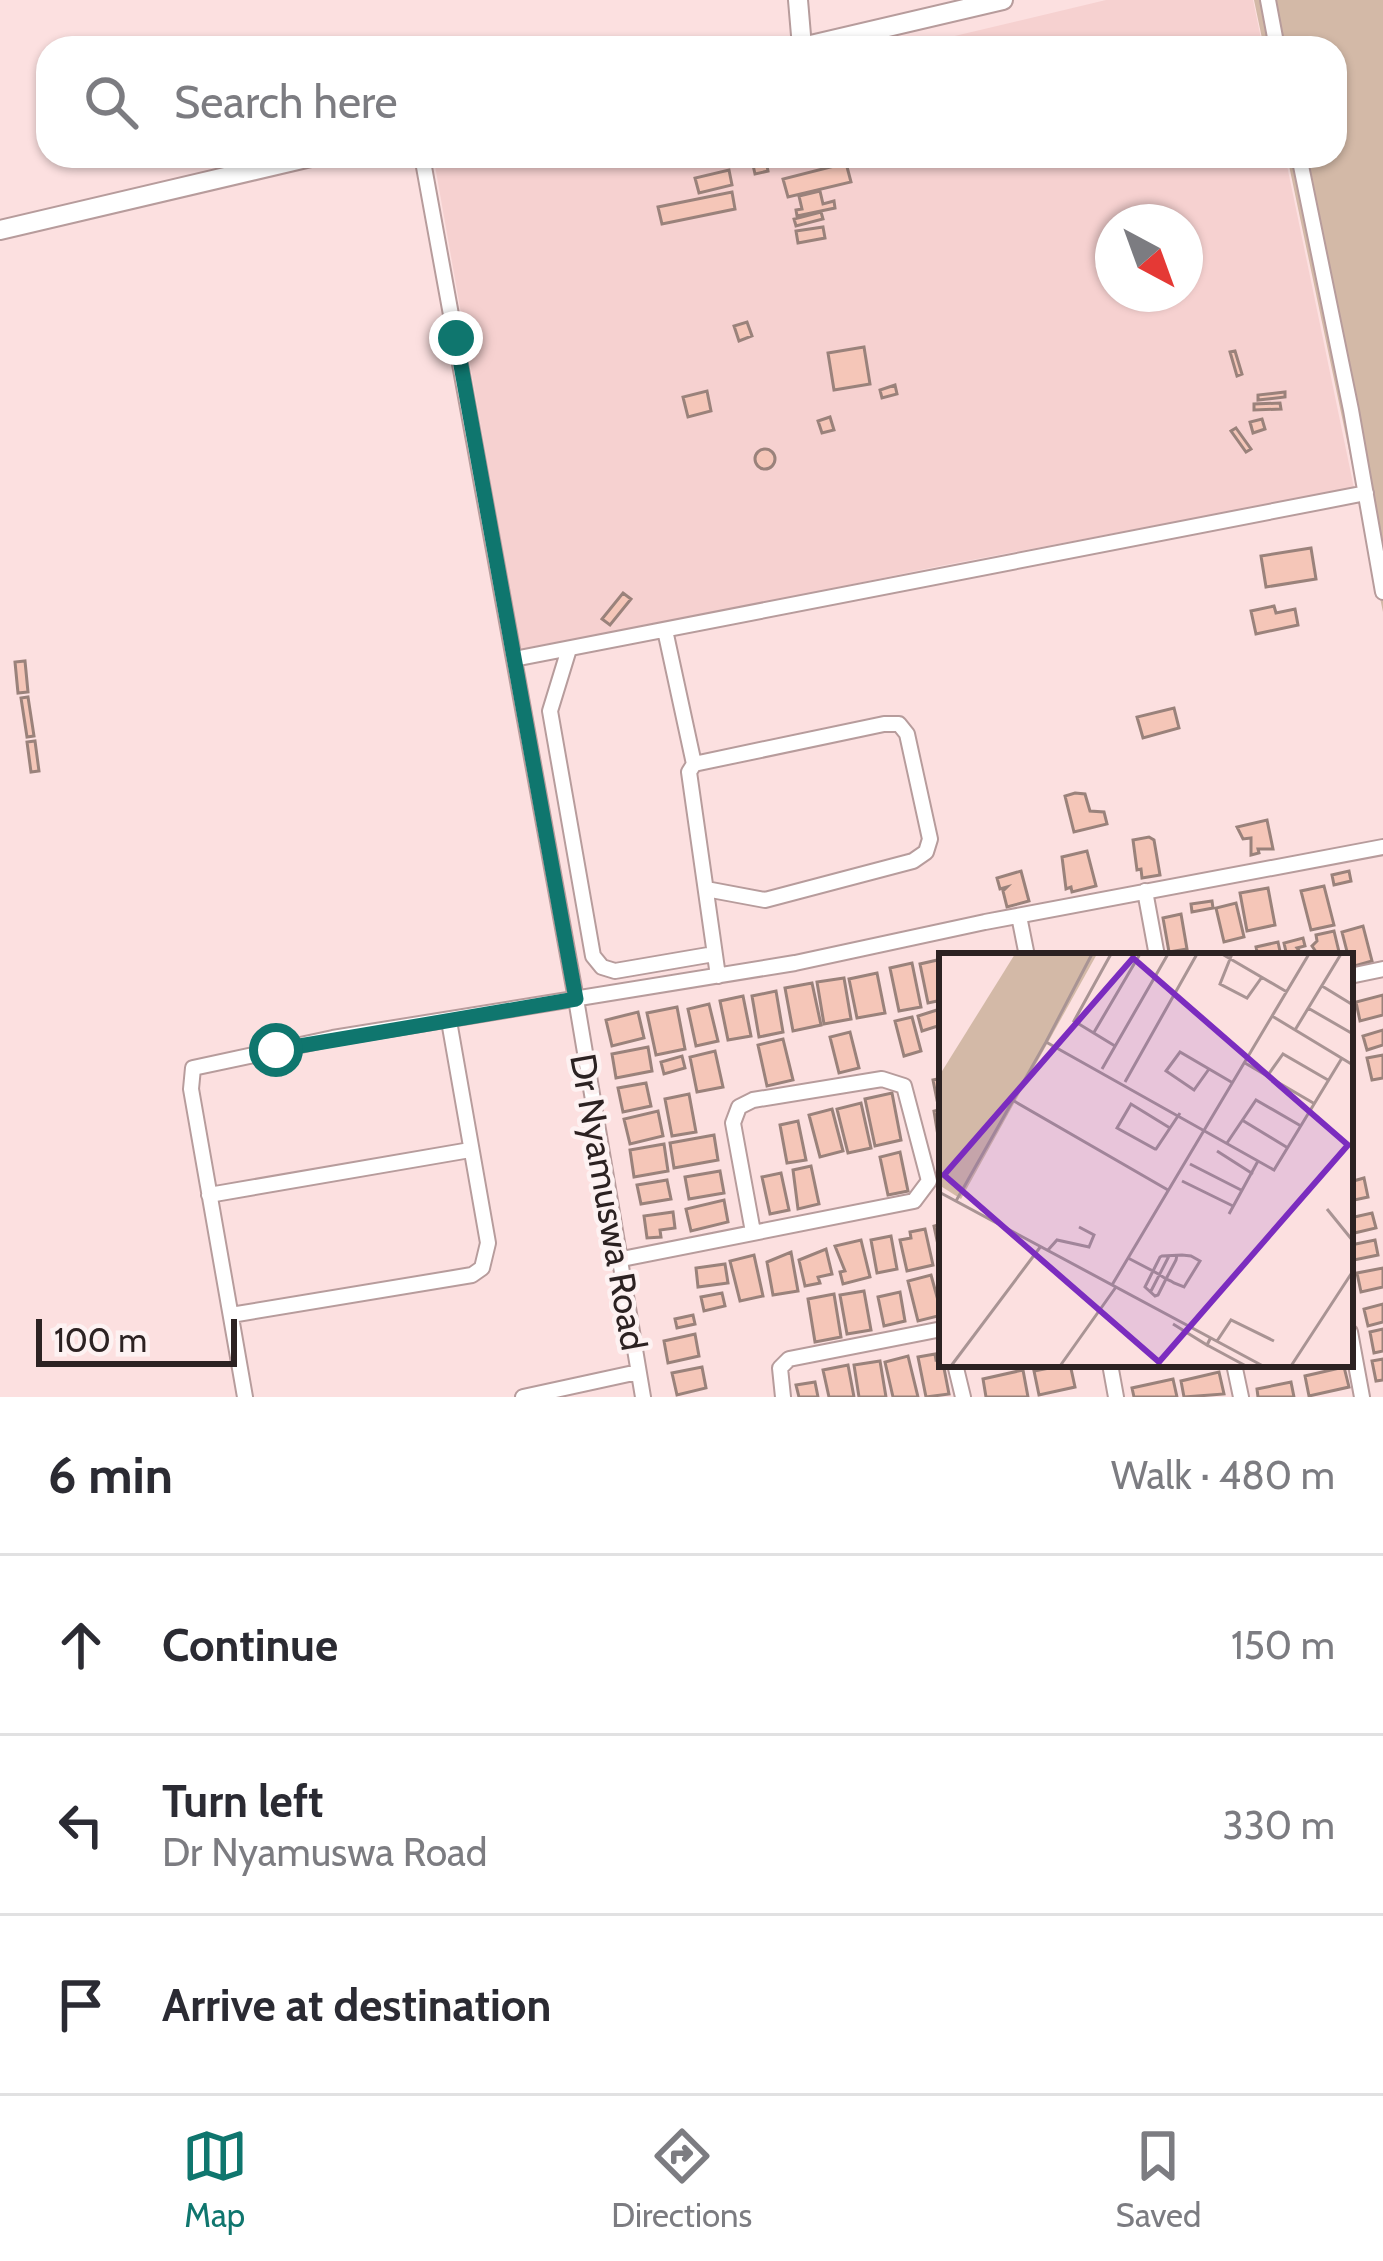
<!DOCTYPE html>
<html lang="en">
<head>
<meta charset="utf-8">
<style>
	:root { --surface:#fff; --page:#f2f2f3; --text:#2b2b33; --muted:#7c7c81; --line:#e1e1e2; --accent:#0f766e }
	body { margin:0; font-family:Cabin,sans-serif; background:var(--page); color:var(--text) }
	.compass { position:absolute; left:1095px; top:204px; width:108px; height:108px; border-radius:50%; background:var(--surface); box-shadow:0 3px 9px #0004; rotate:139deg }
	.scale { position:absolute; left:36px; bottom:30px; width:201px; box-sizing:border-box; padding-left:12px; border:6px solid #2c2222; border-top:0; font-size:33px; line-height:42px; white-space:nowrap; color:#2c2222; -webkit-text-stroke:9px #fdf2f2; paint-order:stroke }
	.stop { position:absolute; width:36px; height:36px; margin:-27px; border:9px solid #0f766e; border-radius:50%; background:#fff }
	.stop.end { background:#0f766e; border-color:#fff; box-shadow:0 3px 12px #0008 }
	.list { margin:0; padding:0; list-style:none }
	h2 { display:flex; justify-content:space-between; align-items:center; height:156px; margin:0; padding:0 48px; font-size:51px }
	h2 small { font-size:39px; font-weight:400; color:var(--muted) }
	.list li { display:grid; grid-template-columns:78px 1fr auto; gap:36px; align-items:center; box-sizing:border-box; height:180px; padding:0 48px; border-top:3px solid var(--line) }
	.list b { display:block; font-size:45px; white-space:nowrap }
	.list p { margin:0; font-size:39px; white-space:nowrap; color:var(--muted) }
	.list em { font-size:39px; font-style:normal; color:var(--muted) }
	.icon { flex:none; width:66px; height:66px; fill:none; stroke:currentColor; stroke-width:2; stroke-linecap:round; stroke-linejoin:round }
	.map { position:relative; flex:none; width:1383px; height:1397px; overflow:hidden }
	.search { position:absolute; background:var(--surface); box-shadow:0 3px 9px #0004; left:36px; right:36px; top:36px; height:132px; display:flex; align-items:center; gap:30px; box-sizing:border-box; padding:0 42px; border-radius:36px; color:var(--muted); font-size:45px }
	.sheet { height:696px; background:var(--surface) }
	nav { display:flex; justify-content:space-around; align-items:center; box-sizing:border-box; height:168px; border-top:3px solid var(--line); background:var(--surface); font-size:33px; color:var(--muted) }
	nav a { display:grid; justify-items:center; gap:6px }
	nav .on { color:var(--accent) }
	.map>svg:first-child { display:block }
	.built { fill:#f6d1d0; fill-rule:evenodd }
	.green { fill:#d3b9a7 }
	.building { fill:#f5c6b8; stroke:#9a827b; stroke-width:3 }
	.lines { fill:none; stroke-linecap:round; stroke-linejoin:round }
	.street-casing { stroke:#b79c9c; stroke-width:18 }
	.secondary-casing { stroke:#b79c9c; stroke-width:22 }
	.street { stroke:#fff; stroke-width:14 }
	.secondary { stroke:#fff; stroke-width:18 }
	.route { stroke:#0f766e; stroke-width:15 }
	.labels { text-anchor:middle; stroke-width:9; stroke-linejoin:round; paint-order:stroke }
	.street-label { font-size:36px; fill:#2c2222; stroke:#fdf2f2 }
	.inset-road { fill:none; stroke:#a99494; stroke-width:3 }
	.view { fill:#7b2cbf; fill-opacity:0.15; stroke:#7b2cbf; stroke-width:6 }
	.inset-edge { fill:none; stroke:#2c2222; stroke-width:6 }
</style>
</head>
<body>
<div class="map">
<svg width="1383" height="1397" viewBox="0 0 1383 1397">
	<rect width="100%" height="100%" fill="#fce0e0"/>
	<path class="built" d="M1106,0H1253L1263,48H904Z
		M450,156H1285L1354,488L940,566L521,653L434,160ZM1113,222H1185V294H1113Z"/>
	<path class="green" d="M1254,0H1383V612L1287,156H1335V48H1264Z"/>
	<path class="building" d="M751,156H765L768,171L755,174Z
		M770,156H808L772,165Z
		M846,163L851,182L788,197L783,179Z
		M729,170L732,185L699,193L695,178Z
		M820,191L823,204L834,201L835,208L797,216L796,210L802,209L799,196Z
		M732,192L735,209L662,224L658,207Z
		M821,212L823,219L796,226L794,219Z
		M823,227L825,238L798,243L796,231Z
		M747,322L752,336L739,341L734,326Z
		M864,347L870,384L834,390L828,353Z
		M1235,351L1242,374L1237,376L1230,352Z
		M895,385L897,394L882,398L880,390Z
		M707,391L711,411L688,417L683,397Z
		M1285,392V397L1258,400V395Z
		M1280,403L1281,409L1254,410V404Z
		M830,417L834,430L822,433L818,421Z
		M1262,419L1265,429L1253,433L1250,422Z
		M1236,428L1251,449L1246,452L1231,431Z
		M755 459a10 10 0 1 1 20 0a10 10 0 1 1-20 0Z
		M1311,548L1316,579L1266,587L1261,556Z
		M623,593L631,599L610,625L602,619Z
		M1274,606L1276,613L1295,609L1298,625L1256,634L1251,611Z
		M25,661L28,692L18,693L15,662Z
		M28,697L34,736L27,737L21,698Z
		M1174,708L1179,728L1143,738L1137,717Z
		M35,741L39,771L31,772L27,742Z
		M1075,793L1085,794L1090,811L1104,812L1107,824L1074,832L1065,796Z
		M1267,820L1273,849H1258L1259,853L1251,855V838L1243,839L1237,827Z
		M1149,837L1154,840L1160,875L1142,878L1141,869L1137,870L1133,840Z
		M1087,851L1096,886L1072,892L1071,887L1066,889L1062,857Z
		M1021,871L1029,901L1007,907L1003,891L1007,887L1000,889L997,878Z
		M1349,871L1351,881L1334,885L1332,875Z
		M1324,886L1334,925L1311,930L1301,891Z
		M1268,888L1275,925L1247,931L1240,893Z
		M1212,901L1213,908L1192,912L1191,904Z
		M1236,903L1244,937L1224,942L1216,908Z
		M1181,914L1187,949L1169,952L1163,918Z
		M1363,926L1372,961L1351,967L1342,932Z
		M1334,931L1340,956H1319L1312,946L1317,941L1316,935Z
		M1303,938L1305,946L1297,948L1303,956H1287L1284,943Z
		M1278,942L1281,956H1258L1256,947Z
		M942,959V1000L928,1003L920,964Z
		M912,963L921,1007L899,1011L890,968Z
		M877,973L885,1013L857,1018L849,979Z
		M844,978L851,1019L824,1024L817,982Z
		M812,983L821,1025L793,1031L785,988Z
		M776,991L783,1032L759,1037L752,996Z
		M1383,995V1015L1360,1021L1356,1002Z
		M743,996L751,1036L728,1040L720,1001Z
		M709,1004L718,1041L696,1046L688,1009Z
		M677,1007L685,1049L656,1055L647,1013Z
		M937,1010L941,1025L922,1031L918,1016Z
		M638,1012L644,1038L612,1046L606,1020Z
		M912,1017L921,1051L904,1056L895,1021Z
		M1383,1030V1045L1367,1050L1363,1036Z
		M850,1032L859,1068L839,1073L830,1037Z
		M783,1039L793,1080L767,1086L758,1045Z
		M648,1047L652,1071L616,1078L612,1054Z
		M715,1051L723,1087L697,1092L690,1057Z
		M1383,1055V1078L1372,1080L1367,1058Z
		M682,1056L685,1068L664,1074L661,1062Z
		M942,1078V1099L937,1100L933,1080Z
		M646,1083L651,1106L623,1112L618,1088Z
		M892,1093L901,1140L875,1146L865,1099Z
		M689,1094L696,1132L672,1136L665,1099Z
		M861,1103L871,1148L848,1153L837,1109Z
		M832,1109L843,1151L820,1157L809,1115Z
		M942,1109V1135L938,1136L934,1111Z
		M658,1111L663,1136L630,1144L624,1119Z
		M798,1121L806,1160L787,1163L780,1125Z
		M714,1135L718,1160L674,1168L670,1143Z
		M664,1144L668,1171L634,1177L630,1150Z
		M900,1152L908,1191L888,1195L880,1157Z
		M811,1166L819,1204L798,1209L793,1170Z
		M720,1171L724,1193L689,1199L685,1177Z
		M781,1173L789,1210L770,1214L762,1177Z
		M1364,1178L1368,1197L1350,1201V1182Z
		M667,1180L671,1199L641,1204L637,1185Z
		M724,1200L728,1222L691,1231L686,1209Z
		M673,1212L675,1228L660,1230L661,1237L647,1238L644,1216Z
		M1372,1213L1376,1228L1350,1234V1218Z
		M942,1224V1264L934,1226Z
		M925,1229L933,1265L907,1271L900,1240L911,1238L910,1232Z
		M891,1236L897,1269L877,1273L871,1240Z
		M861,1240L870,1277L843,1284L840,1272L845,1271L835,1246Z
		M1375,1240L1378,1255L1354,1260L1351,1245Z
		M826,1249L832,1274L818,1277L820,1283L805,1286L799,1260Z
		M791,1252L798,1291L773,1295L767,1262Z
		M754,1255L763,1296L740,1301L730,1261Z
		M725,1264L728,1283L698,1287L696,1268Z
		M1383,1268V1287L1361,1292L1357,1273Z
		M931,1275L942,1315L918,1321L908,1281Z
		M864,1291L871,1330L847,1334L840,1295Z
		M900,1292L905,1321L884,1326L878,1297Z
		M722,1293L725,1306L704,1311L701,1297Z
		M834,1294L841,1337L815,1342L808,1299Z
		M1383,1304V1322L1368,1326L1364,1309Z
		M693,1315L695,1324L677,1328L675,1319Z
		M1383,1329V1351L1374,1353L1370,1332Z
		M695,1334L699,1356L668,1363L664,1341Z
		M935,1354L936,1360L942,1358L949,1394L926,1397L918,1357Z
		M908,1356L918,1397H893L885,1362Z
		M1383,1359V1380L1376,1381L1372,1361Z
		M880,1361L886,1397H859L854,1365Z
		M1070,1364L1075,1387L1039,1395L1034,1371Z
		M848,1365L854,1397H829L823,1370Z
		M702,1367L706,1388L677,1395L672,1373Z
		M1344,1367L1349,1387L1309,1396L1305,1376Z
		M1023,1370L1028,1397H986L983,1379Z
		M1219,1372L1224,1394L1184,1397L1181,1381Z
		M1173,1379L1177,1397H1134L1132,1388Z
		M815,1382L818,1397H799L796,1385Z
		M1291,1382L1294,1397H1258L1257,1389Z"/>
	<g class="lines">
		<g class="street-casing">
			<path id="street" d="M1268,0L1277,48
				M422,156L576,999L643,1397
				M1299,156L1351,410L1383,592
				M665,630L694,764
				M569,649L550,711L593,956L602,967L615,971L714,954
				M514,659L1366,493
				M706,889L765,900L913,861L926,852L930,839L907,734L899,724H884L694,764L689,772L718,976
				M1145,891L1157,956
				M1019,916L1027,956
				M1350,976L1383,969
				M209,1195L470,1150
				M617,1260L914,1201L929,1181L904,1086L882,1079L753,1100L739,1107L733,1123L753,1232
				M231,1315L472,1275L482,1268L488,1243L449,1021
				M1350,1332L1362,1397
				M955,1364L963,1397
				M1110,1364L1116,1397
				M1234,1364L1241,1397
				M245,1397L191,1089L193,1068L333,1038L795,963L985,922L1383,847
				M523,1397L638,1372
				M783,1397L780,1368L789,1359L942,1329"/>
		</g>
		<g class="secondary-casing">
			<path id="secondary" d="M798,0L802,47
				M798,48L1003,0
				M0,230L315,156"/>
		</g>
		<use href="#street" class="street"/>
		<use href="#secondary" class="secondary"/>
	</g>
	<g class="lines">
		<path class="route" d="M276,1050L576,999L456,338"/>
	</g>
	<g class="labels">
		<g class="street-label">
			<text transform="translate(609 1202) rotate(80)" y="13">Dr Nyamuswa Road</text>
		</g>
	</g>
	<g transform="translate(939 953)">
		<rect width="414" height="414" fill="#fce0e0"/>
		<path d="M76,1H158L22,246L0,232V123Z" fill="#d3b9a7"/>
		<path class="inset-road" d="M172,1L135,68L176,93M283,1L348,39M293,1L281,31L308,45L323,24M383,33L414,52M369,55L414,81M333,63L414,112M356,77L402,1M154,81L201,1M107,89L153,1M306,110L376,151M163,116L229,1M270,116L255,137L227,118L241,99L294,130M329,122L344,101L389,127M186,129L258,1M75,148L229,237M303,167L349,195M231,175L192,151L178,175L216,196H217L241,160M288,190L317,147L362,173M278,198L314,221M251,211L304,238M243,228L294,253M0,239L324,413M17,248L107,89L335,217L403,105M388,256L414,288M290,261L319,208M109,297L118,287L150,294L155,282L140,274M189,305L214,318L221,322L227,326L232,328L235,330L245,334L261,308L252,303L243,302L223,303L221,304L206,334L216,343L219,342L227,326L237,307L238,302M173,332L370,1M211,340L230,303M234,371L268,392L272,384M278,388L292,367L335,388M268,392L307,413M12,413L102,293M121,413L177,334M352,413L414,318"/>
		<path class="view" d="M194,5L409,192L220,409L5,222Z"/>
		<rect width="414" height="414" class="inset-edge"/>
	</g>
</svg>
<svg class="compass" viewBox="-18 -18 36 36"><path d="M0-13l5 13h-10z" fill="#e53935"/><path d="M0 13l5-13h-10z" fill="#7c7c81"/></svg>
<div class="scale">100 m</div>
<div class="stop" style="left:276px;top:1050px"></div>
<div class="stop end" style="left:456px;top:338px"></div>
<div class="search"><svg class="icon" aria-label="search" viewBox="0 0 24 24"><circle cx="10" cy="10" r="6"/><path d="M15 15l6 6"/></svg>Search here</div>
</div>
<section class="sheet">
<h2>6 min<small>Walk · 480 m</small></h2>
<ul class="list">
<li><svg class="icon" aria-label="ahead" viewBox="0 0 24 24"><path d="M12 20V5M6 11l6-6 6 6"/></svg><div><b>Continue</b></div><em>150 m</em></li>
<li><svg class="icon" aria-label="left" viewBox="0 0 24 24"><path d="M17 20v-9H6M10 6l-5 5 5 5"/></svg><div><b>Turn left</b><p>Dr Nyamuswa Road</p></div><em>330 m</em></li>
<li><svg class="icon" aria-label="arrive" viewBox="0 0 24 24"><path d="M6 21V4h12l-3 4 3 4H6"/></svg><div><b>Arrive at destination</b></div></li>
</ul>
</section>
<nav>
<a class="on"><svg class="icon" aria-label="map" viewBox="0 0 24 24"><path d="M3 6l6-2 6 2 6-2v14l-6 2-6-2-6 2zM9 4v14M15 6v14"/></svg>Map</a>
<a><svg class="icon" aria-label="directions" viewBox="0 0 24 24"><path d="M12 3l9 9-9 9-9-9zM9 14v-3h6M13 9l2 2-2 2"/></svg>Directions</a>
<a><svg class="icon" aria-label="saved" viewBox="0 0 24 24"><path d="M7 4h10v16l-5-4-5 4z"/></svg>Saved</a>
</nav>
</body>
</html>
